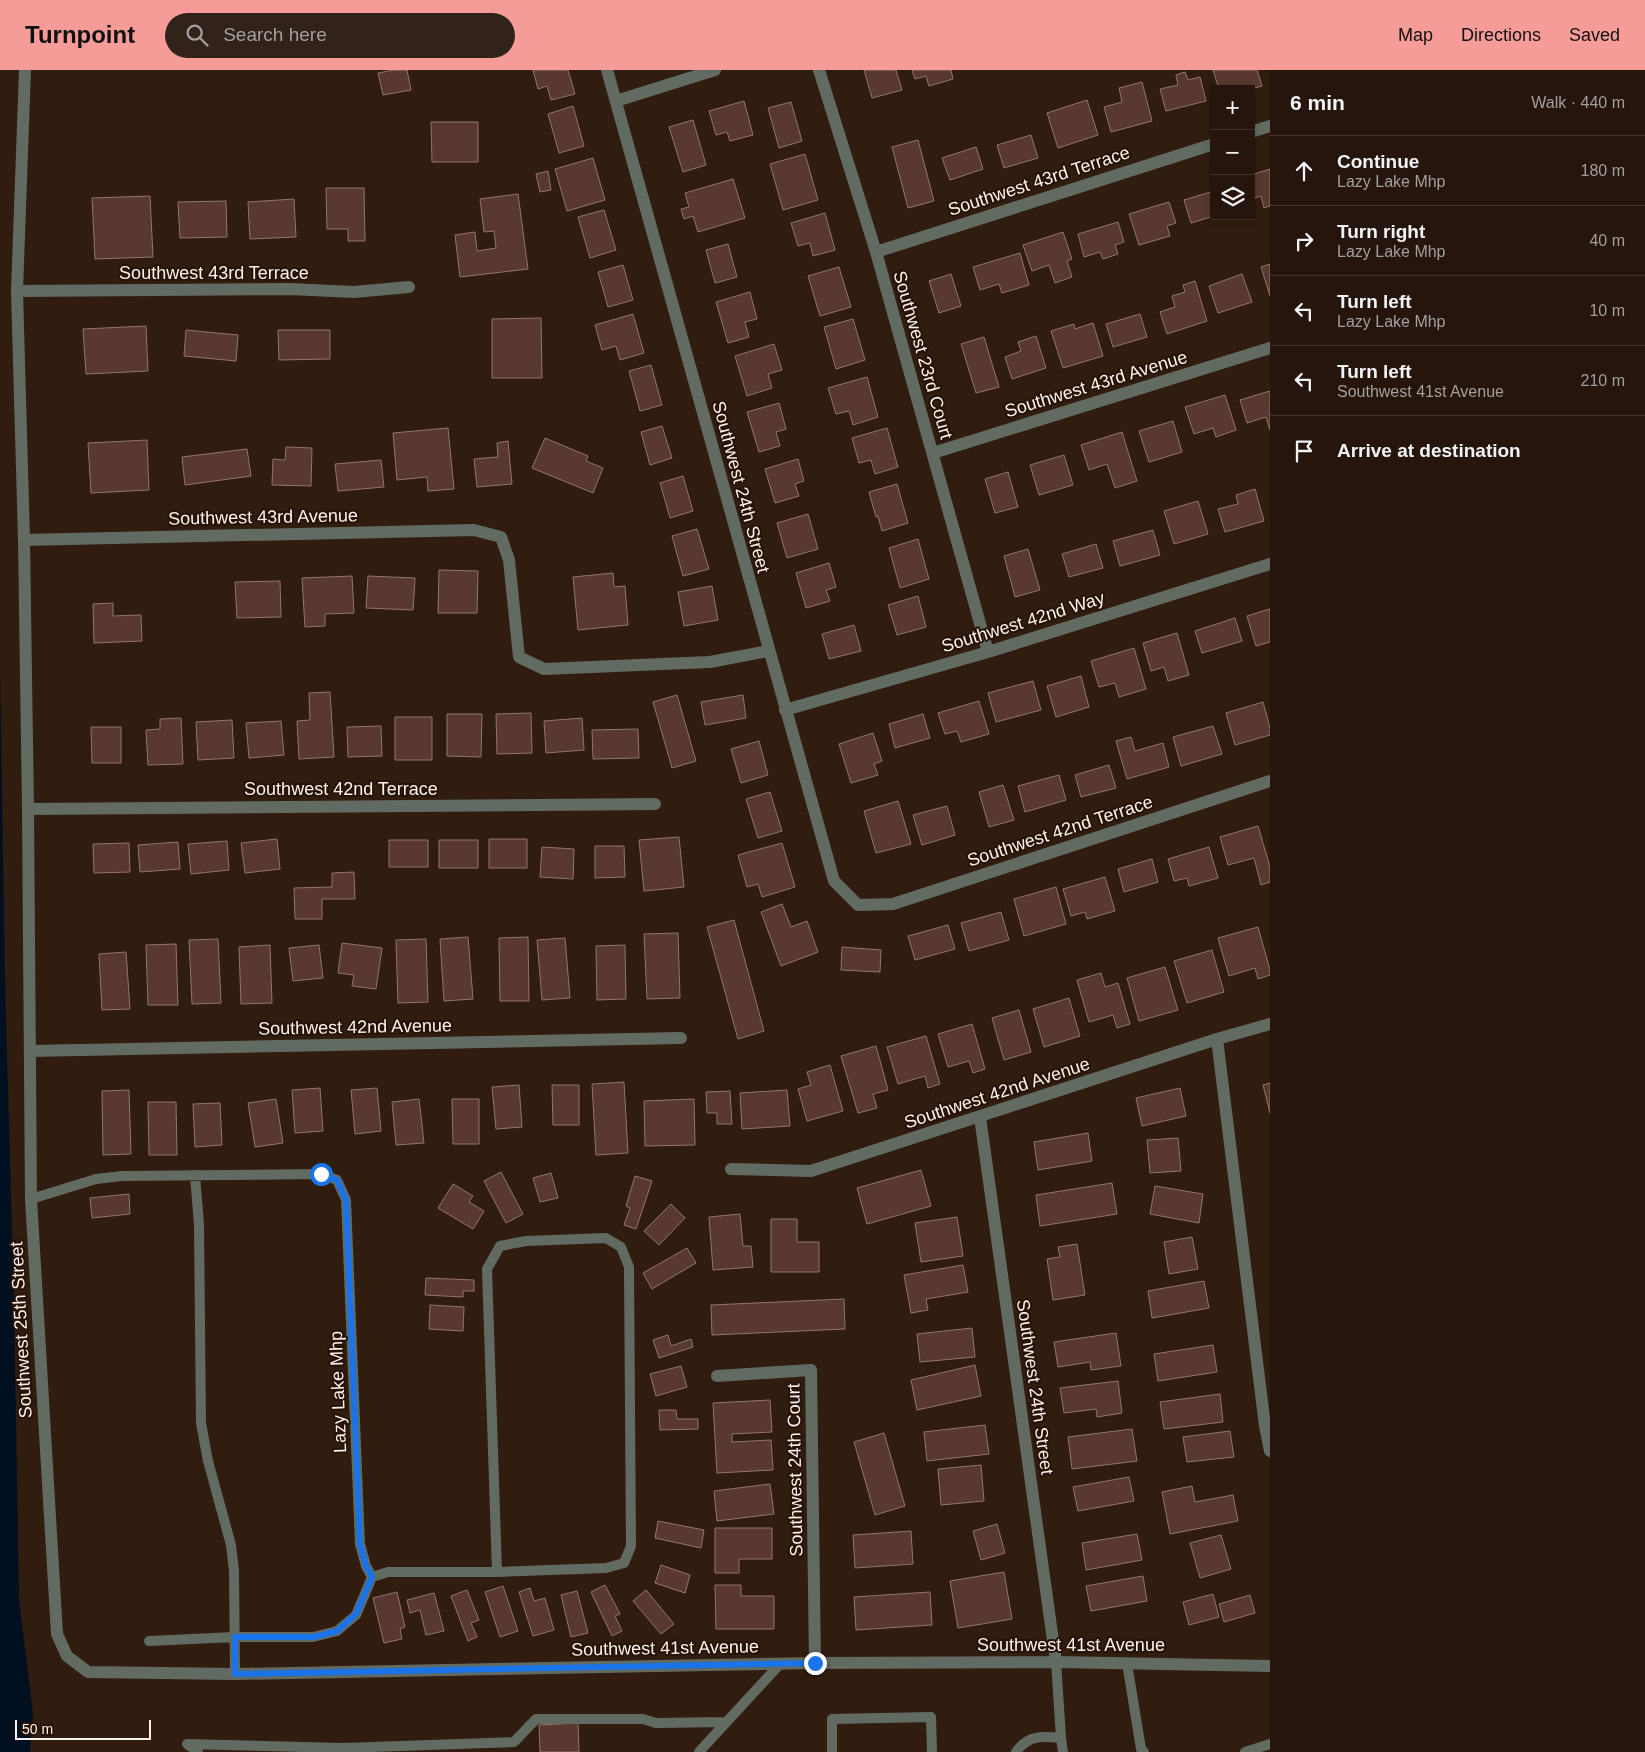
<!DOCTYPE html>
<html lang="en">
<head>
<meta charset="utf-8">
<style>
	:root { --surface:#25150c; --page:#31221a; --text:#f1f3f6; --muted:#a39f9d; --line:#42342d; --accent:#f59b98 }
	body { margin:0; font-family:Arial,sans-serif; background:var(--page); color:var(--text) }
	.controls { position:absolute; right:15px; top:15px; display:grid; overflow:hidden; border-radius:0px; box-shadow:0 2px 8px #0003 }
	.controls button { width:45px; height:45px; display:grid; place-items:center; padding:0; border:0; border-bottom:1px solid var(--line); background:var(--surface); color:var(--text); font:25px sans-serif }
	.scale { position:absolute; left:15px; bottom:12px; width:136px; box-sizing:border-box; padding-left:5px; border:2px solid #fdf1eb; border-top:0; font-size:14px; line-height:18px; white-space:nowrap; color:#fdf1eb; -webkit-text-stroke:4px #261207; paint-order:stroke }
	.stop { position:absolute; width:15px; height:15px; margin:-11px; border:4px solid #1a73e8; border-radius:50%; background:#fff }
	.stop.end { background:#1a73e8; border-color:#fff; box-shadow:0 1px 5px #0008 }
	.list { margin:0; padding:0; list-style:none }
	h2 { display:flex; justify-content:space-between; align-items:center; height:65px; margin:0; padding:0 20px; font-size:21px }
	h2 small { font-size:16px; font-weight:400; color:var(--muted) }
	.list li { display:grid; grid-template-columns:32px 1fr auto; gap:15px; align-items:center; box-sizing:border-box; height:70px; padding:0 20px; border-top:1px solid var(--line) }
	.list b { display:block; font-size:19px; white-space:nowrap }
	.list p { margin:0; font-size:16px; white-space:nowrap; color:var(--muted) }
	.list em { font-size:16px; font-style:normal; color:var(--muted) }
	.icon { flex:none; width:28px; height:28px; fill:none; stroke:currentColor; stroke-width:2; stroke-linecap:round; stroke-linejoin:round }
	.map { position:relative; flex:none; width:1270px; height:1682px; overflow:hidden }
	header { display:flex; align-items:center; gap:30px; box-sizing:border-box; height:70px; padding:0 25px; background:var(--accent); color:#111 }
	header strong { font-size:24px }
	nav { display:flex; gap:28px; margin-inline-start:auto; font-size:18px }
	.search { width:350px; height:45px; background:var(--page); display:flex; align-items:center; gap:12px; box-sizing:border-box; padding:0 18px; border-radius:28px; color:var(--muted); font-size:19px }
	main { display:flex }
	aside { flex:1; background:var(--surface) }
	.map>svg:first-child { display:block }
	.water { fill:#001021 }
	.building { fill:#583831; stroke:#93756e }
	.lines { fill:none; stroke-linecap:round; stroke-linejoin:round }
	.lane { stroke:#626b62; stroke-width:10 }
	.street { stroke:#626b62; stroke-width:12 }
	.route { stroke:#1a73e8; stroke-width:6 }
	.labels { text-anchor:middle; stroke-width:4; stroke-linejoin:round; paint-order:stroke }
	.street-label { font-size:18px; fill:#fdf1eb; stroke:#261207 }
</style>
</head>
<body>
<header>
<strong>Turnpoint</strong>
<div class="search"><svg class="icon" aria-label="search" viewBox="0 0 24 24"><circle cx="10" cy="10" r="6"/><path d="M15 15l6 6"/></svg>Search here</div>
<nav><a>Map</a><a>Directions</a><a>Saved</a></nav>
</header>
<main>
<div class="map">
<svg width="1270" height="1682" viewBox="0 0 1270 1682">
	<rect width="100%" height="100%" fill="#311c10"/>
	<path class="water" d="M0,596L5,912L14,1230L19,1529L33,1643L30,1682H0Z"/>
	<path class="building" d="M394,0H407L411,20L383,25L378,3Z
		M533,0H568L575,24L551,30L547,16L538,19Z
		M864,0H896L902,20L872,28Z
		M912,0H951L953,9L929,16L926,6L915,9Z
		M1213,0H1257L1262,16L1251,19H1219Z
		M1185,2L1188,10L1200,7L1206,31L1166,41L1160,19L1178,15L1176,5Z
		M1142,12L1152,51L1111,62L1104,37L1122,32L1119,18Z
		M1087,30L1098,65L1058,78L1047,43Z
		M744,31L753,65L730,71L727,62L716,65L709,41Z
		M791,32L802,71L779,78L768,38Z
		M573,36L584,76L559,83L548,44Z
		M693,50L706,95L683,102L669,57Z
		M431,52H478V92H432Z
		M1031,65L1038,88L1004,98L997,75Z
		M918,70L934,131L908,138L892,77Z
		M976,77L983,99L950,110L942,88Z
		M805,84L818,130L783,140L770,94Z
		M593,88L605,130L567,141L555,99Z
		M1270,99V136L1264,138L1261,126L1251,129V105Z
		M548,101L551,120L540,122L536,104Z
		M733,109L745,148L698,162L693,146L684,149L681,139L689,137L685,123Z
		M326,118H364L365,171H348V159H327Z
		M1214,121V146L1191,153L1184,130Z
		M518,124L528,199L460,207L455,165L475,162L477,181L496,178L494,161L484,162L480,129Z
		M150,126L153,187L95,189L92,128Z
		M294,129L296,167L250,169L248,132Z
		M226,131L227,167L180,168L178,132Z
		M1169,132L1176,153L1167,156L1170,166L1139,175L1129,144Z
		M604,140L616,180L590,188L578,147Z
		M825,143L835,180L813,186L810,173L798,176L791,153Z
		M1118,152L1124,172L1115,175L1118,184L1103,189L1100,182L1084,187L1078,164Z
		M1063,162L1072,189L1067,191L1072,207L1055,213L1049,195L1032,201L1023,175Z
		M728,174L737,207L715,213L706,180Z
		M1020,183L1029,215L1002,223L999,214L980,220L973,197Z
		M1270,194V226L1261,197Z
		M623,195L633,230L608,237L598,202Z
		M839,197L851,237L820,246L808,206Z
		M951,204L961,236L939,243L929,211Z
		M1242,204L1252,232L1218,243L1209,216Z
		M1195,211L1207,251L1167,264L1160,242L1175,237L1172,226L1185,222L1183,215Z
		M750,222L757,249L745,252L749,267L728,273L716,232Z
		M633,244L644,283L620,290L616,276L602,280L595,255Z
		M1140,244L1147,267L1113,277L1106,254Z
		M541,248L542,308H492V249Z
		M853,249L865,290L836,299L824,257Z
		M1093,253L1103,286L1063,298L1051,261L1074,254L1075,259Z
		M146,256L148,301L86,304L83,259Z
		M186,260L238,265L236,291L184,286Z
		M278,260H330V289L279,290Z
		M1036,266L1046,298L1012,309L1005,287L1021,281L1018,272Z
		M984,267L999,317L976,323L961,274Z
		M774,274L782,300L768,304L772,318L747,326L735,286Z
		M651,295L662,335L640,341L629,301Z
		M867,307L878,347L853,355L849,341L836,344L828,318Z
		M1270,321V360L1266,347L1247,353L1240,330Z
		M1225,325L1236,360L1216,367L1213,358L1194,364L1185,337Z
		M779,333L786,359L776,362L780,376L759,382L747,342Z
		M1173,351L1182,382L1149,392L1139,361Z
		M662,356L672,388L650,395L641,362Z
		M448,358L454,419L428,421L427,407L397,410L393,363Z
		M887,358L898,397L875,404L871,390L859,393L852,368Z
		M1122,362L1137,411L1115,418L1107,394L1089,400L1081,375Z
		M545,368L588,386L586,391L603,398L593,423L532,398Z
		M147,370L149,420L91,423L88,373Z
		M508,371L512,414L477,417L474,389L498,387L497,373Z
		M286,377L312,378L311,416L272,415L273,389L285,390Z
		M247,379L251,406L185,415L182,387Z
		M1064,385L1073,415L1039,425L1030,395Z
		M798,389L804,411L795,414L799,426L775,433L765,399Z
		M381,390L384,417L338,421L335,394Z
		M1008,402L1018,437L995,443L985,409Z
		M683,406L693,441L670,448L660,413Z
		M897,414L908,453L882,461L878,446L876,447L869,422Z
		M1255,419L1264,451L1225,462L1218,439L1238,434L1236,425Z
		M1198,431L1208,464L1174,474L1164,441Z
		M808,444L818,479L787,488L777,453Z
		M697,459L709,499L683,506L672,466Z
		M1153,460L1160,485L1120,496L1113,471Z
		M918,469L929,509L900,518L889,478Z
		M1096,474L1103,498L1069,507L1062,484Z
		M1028,479L1040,520L1015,527L1004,486Z
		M829,493L836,517L826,520L830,531L806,538L796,503Z
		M439,500L478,501L477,543H438Z
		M613,503L614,517L625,516L628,555L578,560L573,507Z
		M352,506L354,543L325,544V556L305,557L302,508Z
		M368,506L415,508L413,540L366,538Z
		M280,511L281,547L237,548L235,512Z
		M712,516L718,550L684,556L678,522Z
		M918,526L926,557L897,565L888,535Z
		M113,533V546L141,545L142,571L94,573L93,534Z
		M1270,539V572L1256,576L1247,546Z
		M1235,548L1242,571L1202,583L1195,561Z
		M854,555L861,581L829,589L822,564Z
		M1177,563L1189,605L1168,611L1164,597L1151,601L1143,573Z
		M1134,578L1146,619L1119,627L1115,613L1099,617L1091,591Z
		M1081,606L1089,637L1056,647L1047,616Z
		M1033,611L1041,640L996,652L988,623Z
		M330,622L334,687L299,689L297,651L310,650L309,623Z
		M677,625L696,691L672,698L653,632Z
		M743,625L746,648L705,655L701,632Z
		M979,631L989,664L961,672L957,661L945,664L938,643Z
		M1263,632L1270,658V665L1235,675L1226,643Z
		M531,643L532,683L497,684L496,644Z
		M447,644H482L481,687L447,686Z
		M923,644L930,668L895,678L889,654Z
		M395,647H432V690H395Z
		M181,648L183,694L148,695L146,660L160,659V649Z
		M582,648L584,680L546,683L544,651Z
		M232,650L234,688L198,690L196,652Z
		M281,651L284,685L249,688L246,653Z
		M381,656L382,686L348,687L347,657Z
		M1213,656L1222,684L1181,696L1173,667Z
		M91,657H121V693H92Z
		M638,659L639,688L593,689L592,660Z
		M873,663L882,691L874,694L878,705L851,713L839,674Z
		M1131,667L1135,681L1163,673L1169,697L1127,709L1116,671Z
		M759,671L768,705L741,713L731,679Z
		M1109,695L1116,718L1081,727L1075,705Z
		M1059,705L1066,730L1025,742L1018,716Z
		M1003,715L1014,750L989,757L979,722Z
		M770,722L782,761L758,768L746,729Z
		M898,731L911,774L876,783L864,741Z
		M947,736L955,765L922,775L913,745Z
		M1258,756L1270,797V812L1261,815L1254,788L1228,795L1220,767Z
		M679,767L684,817L644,821L639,770Z
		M277,769L280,799L245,803L241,773Z
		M489,769H527V798H489Z
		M389,770H428V797H389Z
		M439,770H478V798H439Z
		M227,771L229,800L191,804L188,774Z
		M178,772L180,799L140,802L138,775Z
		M129,773L130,802L94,803L93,774Z
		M782,773L795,817L762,827L758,814L747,817L738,785Z
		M595,776H624L625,807L595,808Z
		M542,777L574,779L573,809L540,807Z
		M1209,777L1218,808L1189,816L1187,808L1174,811L1168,789Z
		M1152,789L1158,812L1124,822L1118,799Z
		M354,802L355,829H322V849H295L294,818L332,817V803Z
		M1105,807L1115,841L1087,849L1085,842L1071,846L1063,819Z
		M1056,817L1066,854L1024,866L1014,829Z
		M782,834L791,857L807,851L818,882L781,896L761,842Z
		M1001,842L1009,870L969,881L961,853Z
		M734,850L764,961L738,969L707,857Z
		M948,855L955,879L915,890L908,866Z
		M1258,857L1270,900V905L1258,909L1255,898L1229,906L1218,868Z
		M678,863L680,928L647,929L644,864Z
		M468,867L473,929L444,931L440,869Z
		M528,867L529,931H500L499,868Z
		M565,868L570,928L542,930L537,870Z
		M218,869L221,933L192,934L189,870Z
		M426,869L428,932L398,933L396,870Z
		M342,873L382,878L376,919L352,916L354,905L338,903Z
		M176,874L178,935H148L146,875Z
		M270,875L272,933L241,934L239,877Z
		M319,875L323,908L293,911L289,878Z
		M625,875L626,929L597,930L596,876Z
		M842,877L881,880L880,902L841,900Z
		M1212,880L1224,922L1187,933L1174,891Z
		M126,882L130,939L102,940L99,884Z
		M1165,897L1178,940L1139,951L1127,908Z
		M1101,903L1105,917L1118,913L1130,954L1117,958L1113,945L1089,952L1077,910Z
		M1069,928L1080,966L1044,977L1033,939Z
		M1019,940L1031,982L1004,990L992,948Z
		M972,954L985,999L973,1003L969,991L948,997L938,964Z
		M926,966L940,1014L928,1018L925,1006L898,1014L887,977Z
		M876,976L888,1020L873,1024L877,1038L858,1043L841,986Z
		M830,995L843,1041L807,1051L798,1019L811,1015L807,1002Z
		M624,1012L628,1083L596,1085L592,1014Z
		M1270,1013V1043L1263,1015Z
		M519,1015L522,1057L496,1059L492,1017Z
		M552,1015H579V1055H553Z
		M320,1018L323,1061L295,1063L292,1020Z
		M377,1018L381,1061L355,1064L351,1020Z
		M1180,1018L1186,1046L1142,1056L1136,1028Z
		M129,1020L131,1084L103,1085L102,1021Z
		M787,1020L790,1056L742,1059L740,1023Z
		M730,1021L732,1054H717V1043H707L706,1022Z
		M276,1029L283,1073L255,1077L248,1033Z
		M419,1029L424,1073L396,1075L392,1032Z
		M452,1029H479V1074H453Z
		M694,1029L695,1075L645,1076L644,1031Z
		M148,1032H176L177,1085H149Z
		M220,1033L222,1075L195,1077L193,1034Z
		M1088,1063L1092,1091L1038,1100L1034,1072Z
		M1178,1068L1181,1101L1150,1103L1147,1070Z
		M921,1100L931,1136L867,1154L857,1118Z
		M501,1102L523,1144L506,1153L484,1111Z
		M551,1103L558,1128L540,1132L533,1108Z
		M635,1106L652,1111L636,1159L624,1155L630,1138L626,1136Z
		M1112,1113L1117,1144L1040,1156L1036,1125Z
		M453,1114L473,1126L469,1132L484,1141L473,1159L438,1138Z
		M1155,1116L1203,1124L1199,1153L1150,1144Z
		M129,1124L130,1144L92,1148L90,1128Z
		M671,1134L685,1148L659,1175L644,1161Z
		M740,1144L743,1176H751L753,1197L713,1200L709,1147Z
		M957,1147L963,1186L921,1192L915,1153Z
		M771,1149H797V1172H819V1202H771Z
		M1192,1167L1198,1199L1169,1204L1164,1172Z
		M1077,1174L1085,1225L1053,1230L1047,1189L1060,1187L1058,1177Z
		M687,1178L696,1193L652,1219L643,1203Z
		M963,1195L968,1222L926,1229L928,1240L911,1243L904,1205Z
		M426,1208L474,1210V1221H463V1227L425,1225Z
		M1204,1211L1209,1238L1152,1248L1148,1221Z
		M844,1229L845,1259L712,1265L711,1235Z
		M430,1235L464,1237L463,1261L429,1259Z
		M972,1258L975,1287L920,1292L917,1264Z
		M1116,1263L1121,1296L1091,1300L1090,1292L1058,1297L1054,1272Z
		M668,1265L671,1276L691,1269L693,1277L659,1288L653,1270Z
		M1213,1275L1217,1302L1158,1311L1154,1284Z
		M975,1295L981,1326L917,1340L911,1310Z
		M681,1296L687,1317L656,1326L650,1304Z
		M1118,1311L1122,1343L1097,1347L1096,1339L1064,1343L1060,1318Z
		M1220,1324L1223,1352L1164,1359L1160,1332Z
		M770,1330L772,1362L732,1364V1372L771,1370L773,1400L717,1403L713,1333Z
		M659,1340H676L677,1349H698V1359L660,1360Z
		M985,1355L989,1384L927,1391L924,1362Z
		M1132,1359L1137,1391L1072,1399L1068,1367Z
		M1230,1361L1234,1387L1187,1392L1183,1367Z
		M884,1363L905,1436L875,1445L854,1372Z
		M981,1395L984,1431L941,1435L938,1399Z
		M1129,1407L1134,1431L1078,1441L1073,1417Z
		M770,1414L774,1444L717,1451L714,1421Z
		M1192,1416L1195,1432L1233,1425L1238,1451L1170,1464L1162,1422Z
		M658,1451L704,1460L701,1478L655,1468Z
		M997,1454L1005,1483L981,1490L973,1461Z
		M715,1458H772V1489H739V1503H715Z
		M911,1461L913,1494L855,1498L853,1465Z
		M1137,1464L1142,1490L1086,1500L1082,1473Z
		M1221,1465L1231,1499L1200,1508L1190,1473Z
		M661,1495L690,1505L685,1523L655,1513Z
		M1004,1502L1012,1549L958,1558L950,1511Z
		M1143,1506L1147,1531L1091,1541L1086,1516Z
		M605,1515L620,1544L615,1546L622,1561L612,1566L591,1522Z
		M715,1515H741V1526H774V1559H716Z
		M503,1516L518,1561L500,1567L485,1522Z
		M530,1518L534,1531L545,1528L554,1560L533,1566L519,1522Z
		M467,1520L479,1550L471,1553L477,1567L468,1571L451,1526Z
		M646,1520L674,1554L661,1564L633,1531Z
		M577,1521L588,1563L571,1567L561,1525Z
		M397,1522L405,1557L400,1559L402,1569L384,1573L373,1528Z
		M930,1522L932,1555L856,1560L854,1527Z
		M434,1523L444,1561L426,1565L420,1540L410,1543L407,1530Z
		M1213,1524L1219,1547L1189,1555L1183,1532Z
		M1250,1525L1255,1543L1224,1552L1219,1534Z
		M578,1653L579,1682H540L539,1655Z"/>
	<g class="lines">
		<path class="lane" d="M195,1105L199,1155L201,1353L208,1391L231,1475L234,1501L235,1604
			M31,1129L96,1109L122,1106L321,1104L337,1110L346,1130L360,1474L366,1496L372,1507L356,1545L337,1561L313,1567H235L149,1571
			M372,1507L388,1502H497L606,1498L624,1493L631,1476L629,1197L621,1177L606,1168L526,1171L500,1176L487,1199L497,1502
			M1056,1592L1061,1668L1063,1682
			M1127,1593L1141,1679L1144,1682
			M198,1682L187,1674L343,1678
			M343,1682V1678L514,1672L536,1649H643L656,1653L726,1652
			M699,1682L780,1594
			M832,1682V1649L931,1647L932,1682
			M1016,1682C1028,1665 1042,1666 1061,1668
			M1245,1682L1270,1674"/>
		<path class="street" d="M25,0L17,221L24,470L28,739L31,1129L57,1564L67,1586L88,1602L235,1604L815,1593L1056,1592L1270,1596
			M607,0L834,811L858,835L893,834L1270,711
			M819,0L876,182L988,582
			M616,31L715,0
			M1251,62L1270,56
			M876,182L1214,74
			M17,221L290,219L354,222L409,217
			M933,383L1270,278
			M24,470L474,460L501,467L509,490L519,587L544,599L710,592L768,581
			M785,640L988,582L1270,494
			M28,739L655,734
			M1217,969L1265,1356L1270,1381
			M30,981L681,968
			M980,1047L1056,1592
			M731,1099L811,1101L1217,969L1270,954
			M717,1306L811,1300L815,1593"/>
	</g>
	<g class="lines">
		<path class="route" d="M321,1104L337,1110L346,1130L360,1474L366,1496L372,1507L356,1544L337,1561L314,1567H235V1604L815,1593"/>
	</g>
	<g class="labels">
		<g class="street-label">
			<text transform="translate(1039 111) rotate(-18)" y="6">Southwest 43rd Terrace</text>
			<text x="214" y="209">Southwest 43rd Terrace</text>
			<text transform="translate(923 285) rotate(74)" y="6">Southwest 23rd Court</text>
			<text transform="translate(1096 314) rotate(-17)" y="6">Southwest 43rd Avenue</text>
			<text transform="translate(741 417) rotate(75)" y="6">Southwest 24th Street</text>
			<text transform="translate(263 447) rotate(-1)" y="6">Southwest 43rd Avenue</text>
			<text transform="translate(1023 552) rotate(-17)" y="6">Southwest 42nd Way</text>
			<text x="341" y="725">Southwest 42nd Terrace</text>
			<text transform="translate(1060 761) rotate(-18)" y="6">Southwest 42nd Terrace</text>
			<text transform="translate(355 957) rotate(-1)" y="6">Southwest 42nd Avenue</text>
			<text transform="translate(997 1023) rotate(-18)" y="6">Southwest 42nd Avenue</text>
			<text transform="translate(21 1260) rotate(-93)" y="6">Southwest 25th Street</text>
			<text transform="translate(1035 1317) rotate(82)" y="6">Southwest 24th Street</text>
			<text transform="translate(338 1322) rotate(-92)" y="6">Lazy Lake Mhp</text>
			<text transform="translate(795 1400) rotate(-91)" y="6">Southwest 24th Court</text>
			<text x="1071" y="1581">Southwest 41st Avenue</text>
			<text transform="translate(665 1578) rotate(-1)" y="6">Southwest 41st Avenue</text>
		</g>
	</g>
</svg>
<div class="controls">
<button>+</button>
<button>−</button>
<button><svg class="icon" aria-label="layers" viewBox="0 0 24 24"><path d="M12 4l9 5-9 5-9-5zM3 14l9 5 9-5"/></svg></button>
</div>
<div class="scale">50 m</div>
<div class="stop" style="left:321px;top:1104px"></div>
<div class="stop end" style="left:815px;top:1593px"></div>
</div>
<aside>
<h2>6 min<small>Walk · 440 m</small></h2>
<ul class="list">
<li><svg class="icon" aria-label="ahead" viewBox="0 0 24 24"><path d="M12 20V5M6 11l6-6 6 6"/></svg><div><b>Continue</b><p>Lazy Lake Mhp</p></div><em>180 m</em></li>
<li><svg class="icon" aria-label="right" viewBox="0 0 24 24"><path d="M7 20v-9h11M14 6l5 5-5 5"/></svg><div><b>Turn right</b><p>Lazy Lake Mhp</p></div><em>40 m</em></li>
<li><svg class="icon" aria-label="left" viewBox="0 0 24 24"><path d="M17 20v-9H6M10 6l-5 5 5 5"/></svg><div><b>Turn left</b><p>Lazy Lake Mhp</p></div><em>10 m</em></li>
<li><svg class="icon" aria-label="left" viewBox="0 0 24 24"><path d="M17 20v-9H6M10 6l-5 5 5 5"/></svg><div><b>Turn left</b><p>Southwest 41st Avenue</p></div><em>210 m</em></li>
<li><svg class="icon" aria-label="arrive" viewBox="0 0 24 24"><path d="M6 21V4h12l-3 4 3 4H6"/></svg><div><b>Arrive at destination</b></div></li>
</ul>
</aside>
</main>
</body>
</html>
